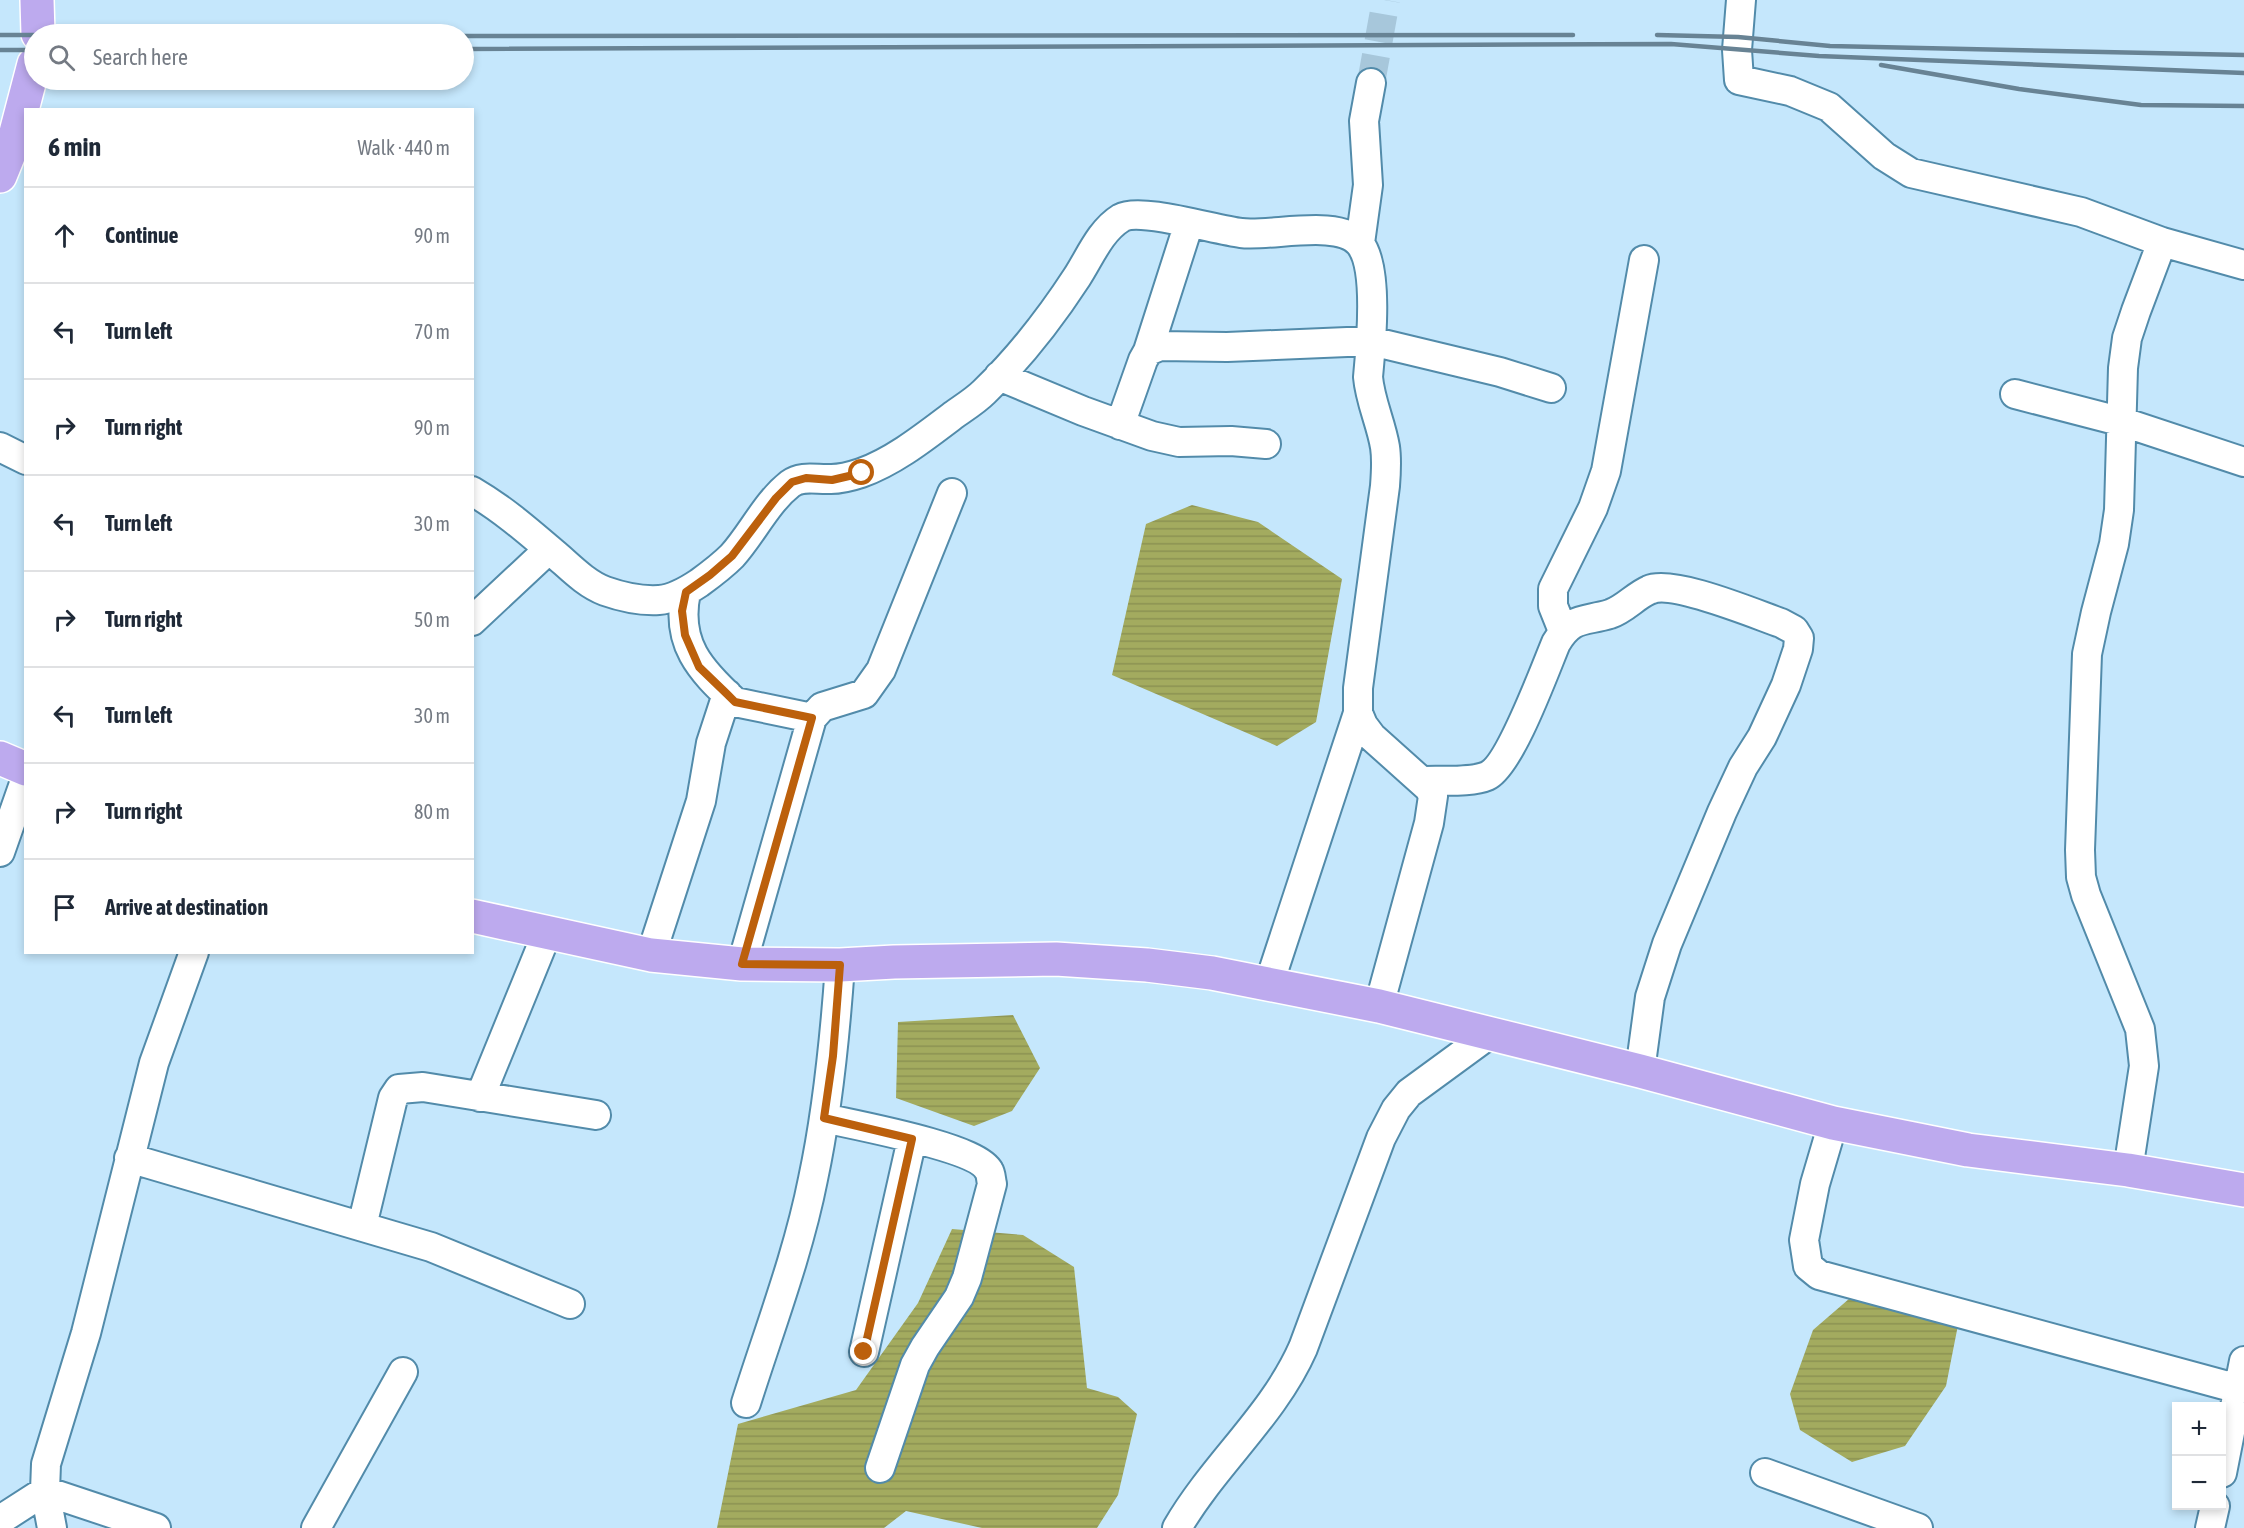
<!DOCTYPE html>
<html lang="en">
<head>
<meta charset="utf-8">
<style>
	:root { --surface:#fff; --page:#f2f2f3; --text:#1f2937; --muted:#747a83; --line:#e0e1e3 }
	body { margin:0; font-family:"Asap Condensed",sans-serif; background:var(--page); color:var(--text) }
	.controls { position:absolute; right:18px; bottom:18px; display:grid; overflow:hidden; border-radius:0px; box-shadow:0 3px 9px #0003 }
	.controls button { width:54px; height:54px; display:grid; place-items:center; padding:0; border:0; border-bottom:2px solid var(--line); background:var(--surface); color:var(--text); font:30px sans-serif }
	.stop { position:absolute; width:18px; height:18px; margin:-14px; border:4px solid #bc600c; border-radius:50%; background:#fff }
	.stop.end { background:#bc600c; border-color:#fff; box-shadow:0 2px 6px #0008 }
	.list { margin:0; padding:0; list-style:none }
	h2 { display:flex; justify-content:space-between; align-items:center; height:78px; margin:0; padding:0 24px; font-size:26px }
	h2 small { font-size:20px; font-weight:400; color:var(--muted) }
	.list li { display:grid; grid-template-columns:39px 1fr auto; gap:18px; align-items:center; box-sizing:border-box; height:96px; padding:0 24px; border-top:2px solid var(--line) }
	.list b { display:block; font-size:22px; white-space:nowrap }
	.list em { font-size:20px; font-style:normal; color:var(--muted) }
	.icon { flex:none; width:33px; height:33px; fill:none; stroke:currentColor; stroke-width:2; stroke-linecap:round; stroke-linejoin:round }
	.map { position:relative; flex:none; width:2244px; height:1528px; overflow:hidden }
	.search { position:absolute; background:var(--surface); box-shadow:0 3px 9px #0003; left:24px; top:24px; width:450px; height:66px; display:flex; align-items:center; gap:15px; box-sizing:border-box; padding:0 21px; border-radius:33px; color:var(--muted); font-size:22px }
	.panel { position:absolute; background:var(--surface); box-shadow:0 3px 9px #0003; left:24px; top:108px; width:450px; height:846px; border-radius:0px }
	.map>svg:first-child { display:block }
	.water { fill:url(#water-rules) }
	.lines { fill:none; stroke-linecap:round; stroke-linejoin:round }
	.minor-tunnel { stroke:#a7c7db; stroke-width:28; stroke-dasharray:28 14; stroke-linecap:butt }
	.minor-casing { stroke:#528baa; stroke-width:32 }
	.major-casing { stroke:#fff; stroke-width:36 }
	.minor { stroke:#fff; stroke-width:28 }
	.major { stroke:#bdaaee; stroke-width:33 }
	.rail { stroke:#688394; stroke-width:4.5 }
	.route { stroke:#bc600c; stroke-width:8 }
</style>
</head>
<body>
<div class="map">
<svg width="2244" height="1528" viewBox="0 0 2244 1528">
	<defs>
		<pattern id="water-rules" width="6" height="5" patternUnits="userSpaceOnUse" patternTransform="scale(1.5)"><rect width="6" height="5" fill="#a3ab5f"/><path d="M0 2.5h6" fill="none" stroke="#8b9252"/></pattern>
	</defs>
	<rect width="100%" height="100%" fill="#c5e7fc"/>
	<path class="water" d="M1192,505L1258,522L1342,579L1316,722L1277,746L1112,675L1146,524Z
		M1013,1015L1040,1068L1012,1111L974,1126L896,1098L898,1022Z
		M952,1229L1023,1235L1074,1267L1087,1388L1118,1397L1137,1414L1118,1495L1097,1528H982L906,1511L884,1528H717L738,1424L856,1390L918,1303Z
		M1857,1292L1959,1320L1946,1386L1905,1446L1852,1462L1800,1430L1790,1394L1813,1330Z"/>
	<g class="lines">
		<path class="minor-tunnel" d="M1371,83L1386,0"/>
		<g class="minor-casing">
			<path id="minor" d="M1741,0L1737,50L1739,80L1790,91L1829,107L1884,156L1911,173L2081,212L2162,242L2244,265
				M1360,243L1368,185L1364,121L1371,83
				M1148,351L1189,223
				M999,376L1083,411L1152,436L1179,442L1231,441L1266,444
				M2015,394L2123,422L2244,462
				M1120,425L1143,360L1148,351L1160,346L1227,347L1371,341L1500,372L1551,388
				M0,447L26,460
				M472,491C503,509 529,532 556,555C570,567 586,584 605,591C622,597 642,601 659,600C673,599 687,591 699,583C710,575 722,566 732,556C752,534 766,503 790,484C802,475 817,480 831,479C841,479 852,476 861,473C895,461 927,435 955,414C965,407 976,400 984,392C1019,358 1051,317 1077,277C1090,257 1100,231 1121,218C1140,207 1215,230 1241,233C1271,237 1340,218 1360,244C1379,268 1371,346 1368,377C1370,401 1381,423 1385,447C1387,460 1386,473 1385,486L1358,688V713L1363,725L1372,737L1429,788L1433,796L1429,823L1379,1006
				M686,592C675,643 700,670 735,702L812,718
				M472,621L549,549
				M1563,631L1553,606V589L1593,508L1606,471L1644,260
				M1423,781C1441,780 1471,783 1487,776C1510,766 1545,669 1556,643C1572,616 1583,622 1610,614C1625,609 1635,596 1649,590C1672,579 1755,614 1781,623L1794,630L1799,638L1798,649L1786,685L1762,737L1743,767L1722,812L1667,944L1650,997L1640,1071
				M0,852L26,778
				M651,955L701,801L711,743L727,694
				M742,964L812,718L822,707L864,694L881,670L952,493
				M1269,984L1358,713
				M480,1097L547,933
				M824,1118C854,1125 977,1147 989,1171C991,1174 991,1180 992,1184L967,1278L959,1297L925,1347L915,1365L880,1468
				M1833,1123L1815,1184L1804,1240L1808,1266L1819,1275L2239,1389
				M129,1158L431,1247L570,1304
				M2128,1170L2144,1066L2140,1029L2086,895L2081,877L2080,850L2087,654L2096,612L2114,544L2119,510L2123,368L2127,338L2136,311L2162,242
				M362,1226L393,1098L399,1089L423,1087L596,1115
				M864,1352L912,1139
				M746,1403C769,1330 798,1255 813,1179C828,1109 835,1037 840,965
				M1765,1473L1918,1528
				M2222,1473L2244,1361
				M0,1520L45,1491L156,1528
				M52,1528L45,1491L46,1464L86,1333L154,1063L194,952
				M316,1528L403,1372
				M1177,1528C1214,1464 1273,1416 1303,1348L1381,1138L1396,1109L1409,1093L1491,1033
				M2210,1528L2215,1506"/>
		</g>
		<g class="major-casing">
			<path id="major" d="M37,0L38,34
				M0,176L13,144L34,64
				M0,758L26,769
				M472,916L651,955L742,964L840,965L894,962L1056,959L1147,965L1212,973L1379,1006L1640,1071L1833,1123L1968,1150L2128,1170L2244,1190"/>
		</g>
		<use href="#minor" class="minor"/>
		<use href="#major" class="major"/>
		<path class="rail" d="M0,35H34
			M1657,35L1738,37L1830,46L2244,55
			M464,36L1573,35
			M464,49L1671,44L1819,56L2244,73
			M0,50H34
			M1881,65L2019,89L2141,105L2244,106"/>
	</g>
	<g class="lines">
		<path class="route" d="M862,473L832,480L806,478L792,482L776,498L732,556L710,575L686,592L682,611L685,635L699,667L727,694L735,702L812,718L742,964L840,965L833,1056L824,1118L912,1139L864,1352"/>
	</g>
</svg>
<div class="controls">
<button>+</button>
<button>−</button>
</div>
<div class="stop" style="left:862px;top:473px"></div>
<div class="stop end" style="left:864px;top:1352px"></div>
<div class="search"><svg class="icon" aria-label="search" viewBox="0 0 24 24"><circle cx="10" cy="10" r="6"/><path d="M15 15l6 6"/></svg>Search here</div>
<section class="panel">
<h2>6 min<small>Walk · 440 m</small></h2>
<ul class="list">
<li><svg class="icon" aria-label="ahead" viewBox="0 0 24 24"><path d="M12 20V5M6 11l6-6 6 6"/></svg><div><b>Continue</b></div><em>90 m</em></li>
<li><svg class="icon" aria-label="left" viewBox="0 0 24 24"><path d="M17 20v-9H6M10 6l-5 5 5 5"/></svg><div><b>Turn left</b></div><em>70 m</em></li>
<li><svg class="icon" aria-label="right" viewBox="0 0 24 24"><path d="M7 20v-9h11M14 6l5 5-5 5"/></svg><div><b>Turn right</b></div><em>90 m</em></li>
<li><svg class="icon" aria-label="left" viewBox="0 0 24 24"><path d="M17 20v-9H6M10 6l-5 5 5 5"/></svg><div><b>Turn left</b></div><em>30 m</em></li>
<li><svg class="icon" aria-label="right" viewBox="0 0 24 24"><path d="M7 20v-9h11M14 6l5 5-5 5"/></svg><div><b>Turn right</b></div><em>50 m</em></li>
<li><svg class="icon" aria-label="left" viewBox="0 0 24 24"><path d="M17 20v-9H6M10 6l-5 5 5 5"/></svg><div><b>Turn left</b></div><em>30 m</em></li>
<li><svg class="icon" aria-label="right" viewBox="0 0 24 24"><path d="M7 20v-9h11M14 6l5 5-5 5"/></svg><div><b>Turn right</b></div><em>80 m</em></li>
<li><svg class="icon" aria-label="arrive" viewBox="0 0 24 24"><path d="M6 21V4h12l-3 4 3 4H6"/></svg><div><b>Arrive at destination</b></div></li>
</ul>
</section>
</div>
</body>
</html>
